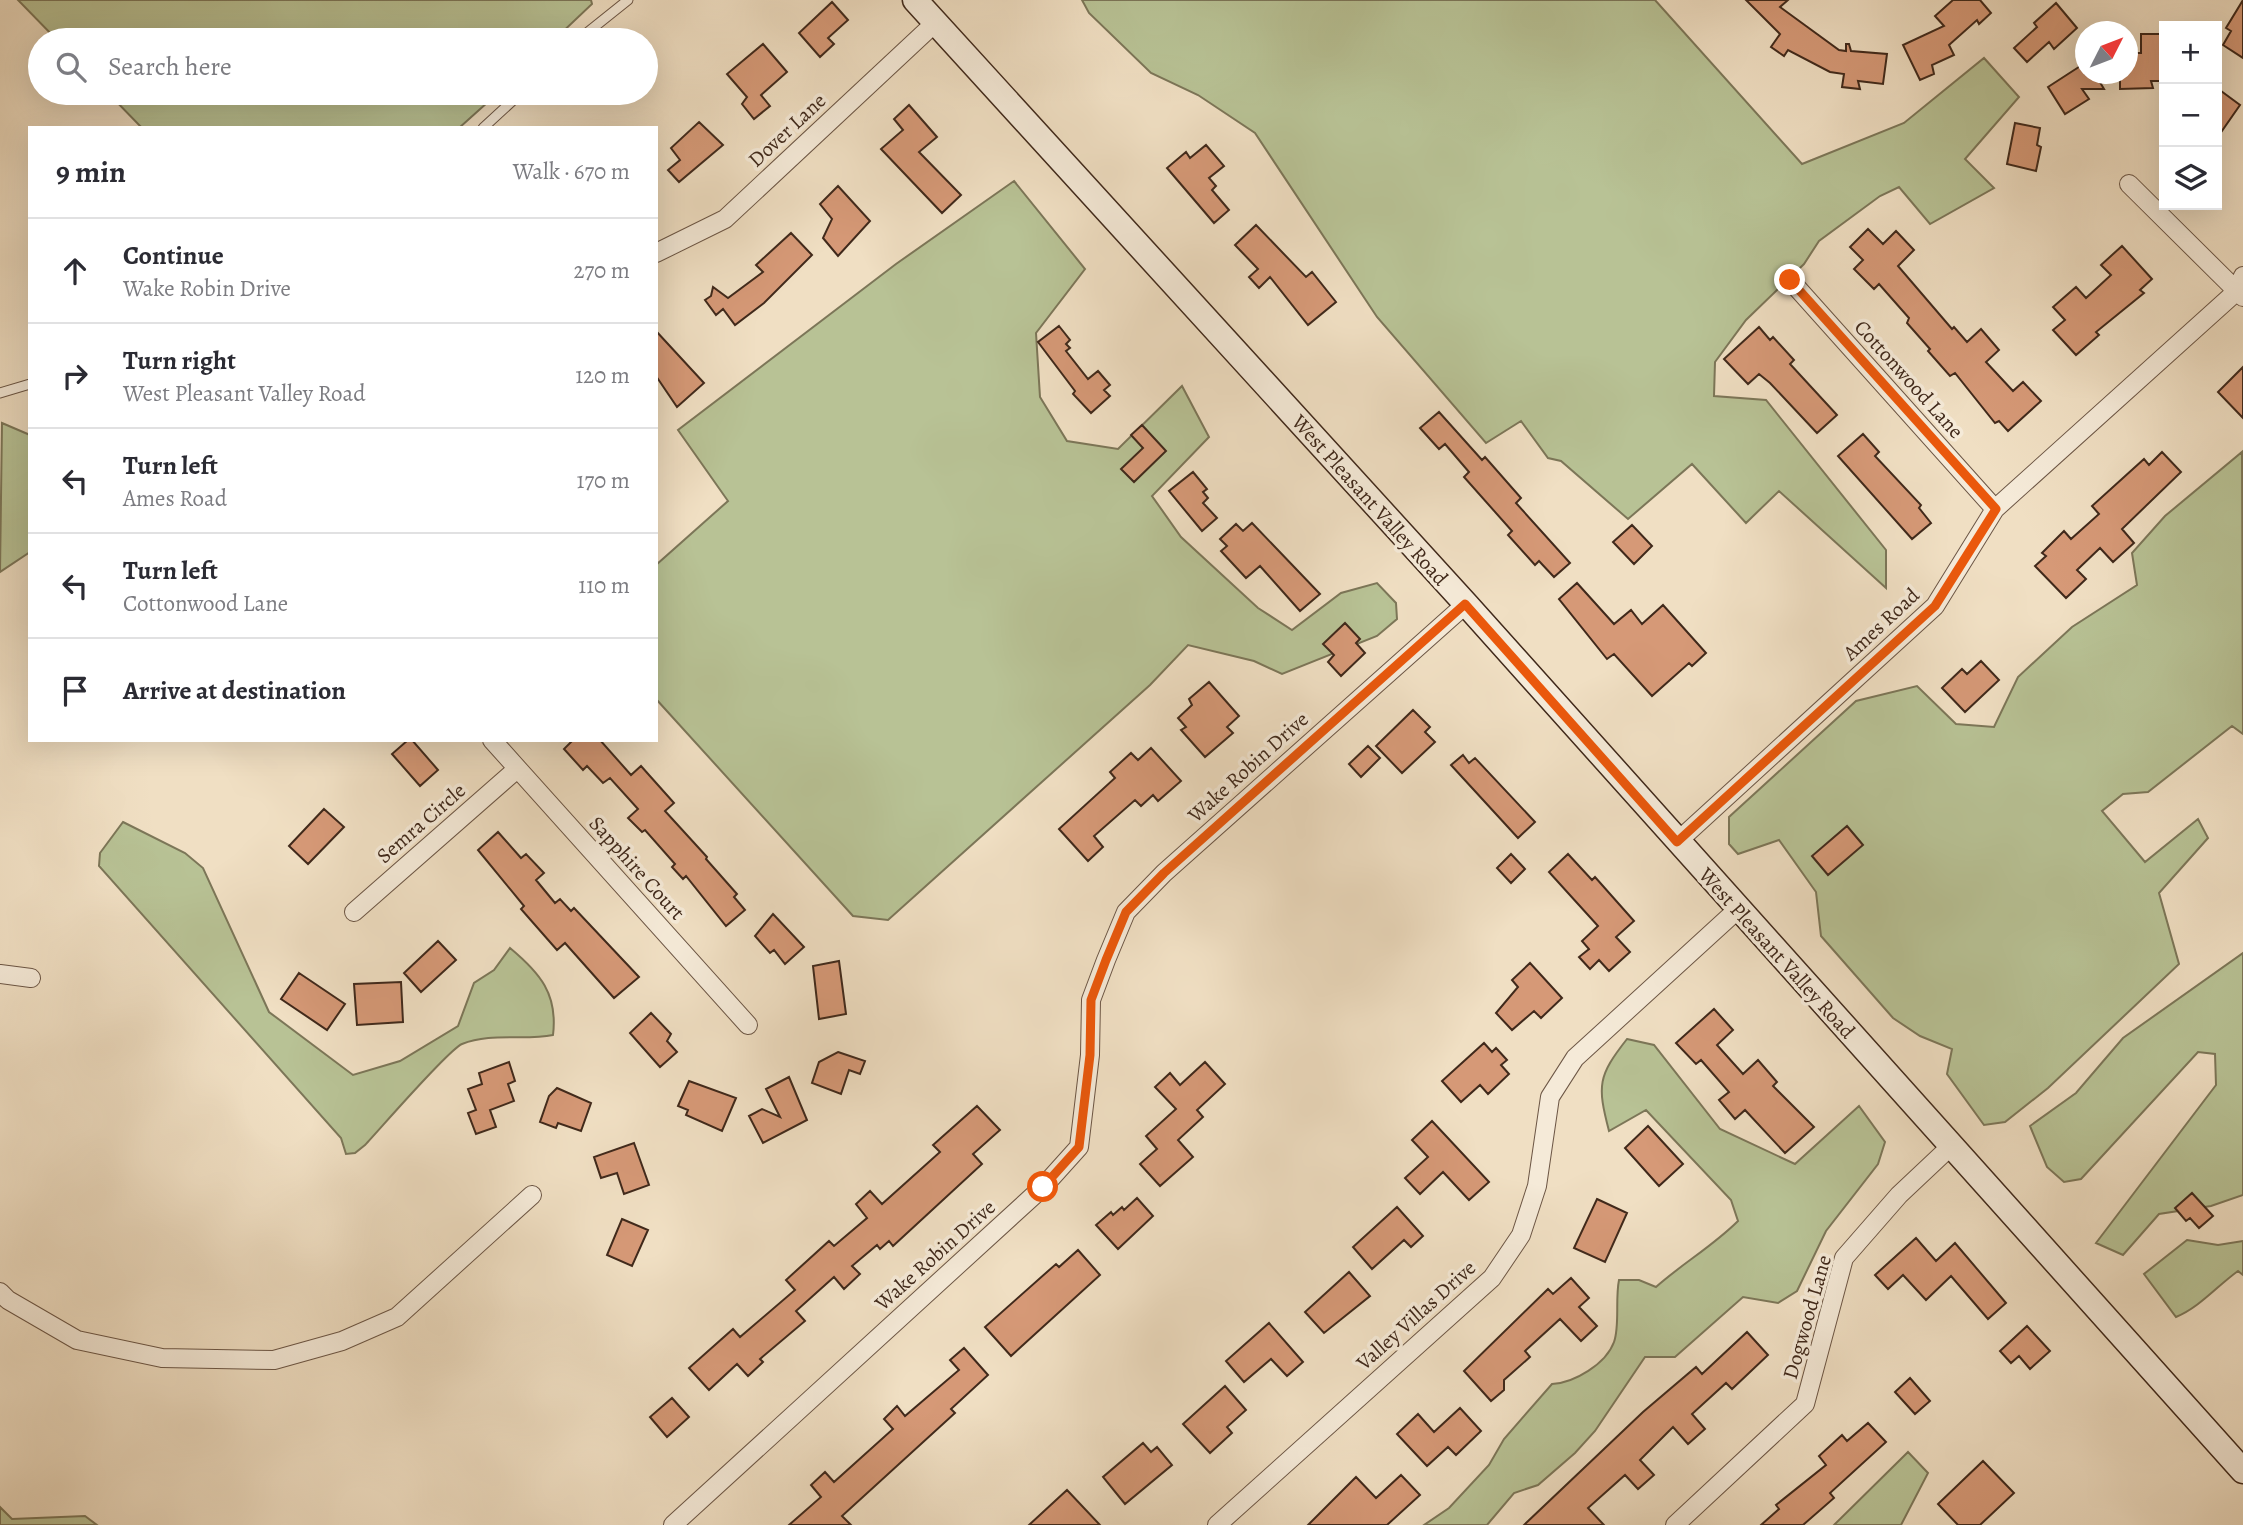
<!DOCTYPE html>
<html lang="en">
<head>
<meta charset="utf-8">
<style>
	:root { --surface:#fff; --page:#f7f7f7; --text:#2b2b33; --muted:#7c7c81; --line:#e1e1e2 }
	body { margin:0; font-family:Alegreya,serif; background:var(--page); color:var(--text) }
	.controls { position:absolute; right:21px; top:21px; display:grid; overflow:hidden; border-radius:0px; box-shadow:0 7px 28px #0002 }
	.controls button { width:63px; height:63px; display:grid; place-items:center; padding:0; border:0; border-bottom:2px solid var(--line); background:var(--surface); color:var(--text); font:35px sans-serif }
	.compass { position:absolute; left:2075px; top:21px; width:63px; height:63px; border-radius:50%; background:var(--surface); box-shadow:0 7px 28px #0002; rotate:48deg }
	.stop { position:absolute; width:21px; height:21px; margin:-16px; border:5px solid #ea580c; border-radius:50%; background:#fff }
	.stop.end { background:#ea580c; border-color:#fff; box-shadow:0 2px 7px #0008 }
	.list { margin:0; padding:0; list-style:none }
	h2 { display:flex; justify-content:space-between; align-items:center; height:91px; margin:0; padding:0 28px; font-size:30px }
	h2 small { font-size:23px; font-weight:400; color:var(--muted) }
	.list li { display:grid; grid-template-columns:46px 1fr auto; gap:21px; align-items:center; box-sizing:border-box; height:105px; padding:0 28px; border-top:2px solid var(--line) }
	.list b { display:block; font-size:26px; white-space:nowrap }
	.list p { margin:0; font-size:23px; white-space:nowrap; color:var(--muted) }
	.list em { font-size:23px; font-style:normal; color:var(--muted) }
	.icon { flex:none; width:38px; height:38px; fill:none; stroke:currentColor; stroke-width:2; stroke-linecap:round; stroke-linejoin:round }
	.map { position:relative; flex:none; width:2243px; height:1525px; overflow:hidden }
	.search { position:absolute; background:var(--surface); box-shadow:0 7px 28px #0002; left:28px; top:28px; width:630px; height:77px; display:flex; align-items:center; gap:18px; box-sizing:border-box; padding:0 24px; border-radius:38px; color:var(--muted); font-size:26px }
	.panel { position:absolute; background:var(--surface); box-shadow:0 7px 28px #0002; left:28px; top:126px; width:630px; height:616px; border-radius:0px }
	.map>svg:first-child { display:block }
	.green { fill:#b8c295; stroke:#7c7658; stroke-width:2 }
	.building { fill:#d69977; stroke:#40291b; stroke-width:2 }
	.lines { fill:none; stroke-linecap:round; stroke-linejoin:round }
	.service-casing { stroke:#6c5645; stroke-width:11 }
	.minor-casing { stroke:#6c5645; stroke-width:20 }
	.secondary-casing { stroke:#40291b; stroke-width:27 }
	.service { stroke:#f5ead8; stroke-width:9 }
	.minor { stroke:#f5ead8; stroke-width:18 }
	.secondary { stroke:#f5ead8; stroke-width:24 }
	.route { stroke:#ea580c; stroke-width:9 }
	.labels { text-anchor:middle; stroke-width:7; stroke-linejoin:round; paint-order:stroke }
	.street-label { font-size:21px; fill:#40291b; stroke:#f5ead8 }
</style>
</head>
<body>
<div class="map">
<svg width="2243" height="1525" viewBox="0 0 2243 1525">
	<rect width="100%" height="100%" fill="#f0dfc3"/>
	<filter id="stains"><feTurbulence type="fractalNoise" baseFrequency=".00286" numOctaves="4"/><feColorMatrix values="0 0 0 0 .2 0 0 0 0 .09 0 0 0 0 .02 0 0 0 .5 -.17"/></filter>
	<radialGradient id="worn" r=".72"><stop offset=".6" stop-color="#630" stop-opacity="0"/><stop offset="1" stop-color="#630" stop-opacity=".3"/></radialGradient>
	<path class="green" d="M18,0H591L592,4L554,40H57Z
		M1082,0H1655L1802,164L1904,123L1984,58L2019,97L1965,159L1994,188L1930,224L1899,187L1880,196L1819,241L1804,264L1746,320L1715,362L1714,396L1766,400L1886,550V588L1779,491L1746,523L1692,464L1628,519L1561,461L1548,458L1521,421L1486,443L1377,317L1255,133L1198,95L1151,73L1089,13Z
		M108,93H498L459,128H142Z
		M1014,181L1085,269L1036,333L1040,397L1067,441L1118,449L1182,386L1209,437L1152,496L1181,537L1258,608L1292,630L1341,593L1377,583L1396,603L1397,619L1377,636L1282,674L1254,661L1188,645L1150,685L888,920L853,916L656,699V565L728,501L678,430L896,264Z
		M2,423L30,435V552L0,572Z
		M2242,452L2243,734L2232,726L2148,792L2123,794L2102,811L2145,862L2198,819L2208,838L2159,893L2179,964L2048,1088L2005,1122L1984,1125L1947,1074L1952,1049L1920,1036L1893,1018L1821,936L1816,892L1779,840L1738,854L1729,844V817L1856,701L1917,686L1956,724L1994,727L2018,677L2072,627L2137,585L2132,553L2165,516Z
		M123,822L185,853L203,868L269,1012L353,1075L400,1061L458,1026L474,983L494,970L510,948C540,973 558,994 553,1035C524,1041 491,1032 462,1044C448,1050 381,1128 365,1145L355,1153L346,1154L341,1138L99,866L100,853Z
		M2243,953V1195L2211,1206L2159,1214L2123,1255L2096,1243L2216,1085L2215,1054L2198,1052L2081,1179L2064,1182L2047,1167L2030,1126L2076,1093L2123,1038Z
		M1627,1039L1654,1045L1720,1129L1795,1164L1859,1106L1885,1142L1878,1164L1826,1231L1797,1291L1778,1303L1743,1297L1675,1357H1645L1595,1431L1575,1453L1538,1485L1514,1493L1487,1525H1424L1449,1508L1489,1465L1504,1439L1552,1384C1574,1383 1606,1364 1614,1342C1620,1326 1615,1299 1619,1280H1639L1656,1287C1683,1263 1713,1246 1738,1221L1731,1200L1646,1110L1609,1131C1597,1085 1598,1076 1627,1039Z
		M2187,1240L2218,1245L2243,1241V1275L2238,1271C2217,1286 2200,1307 2176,1317L2144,1274Z
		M1908,1452L1928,1473L1901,1525H1834Z
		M0,1507L12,1519L85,1516L97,1525H0Z"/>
	<path class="building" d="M1746,0H1788L1780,7L1839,50L1846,51V44H1849L1851,51L1887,54L1883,84L1858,81L1860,89L1842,87L1844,74L1830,72L1788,50L1784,56L1771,47L1780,34Z
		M1953,0H1980L1991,13L1979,24L1977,20L1949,45L1954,55L1932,65L1934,74L1920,80L1903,45L1944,26L1935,16Z
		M2243,0V58L2223,45L2231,31L2226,28Z
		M832,2L848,20L828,38L834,44L820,57L799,33Z
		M2056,3L2077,28L2054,49L2049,42L2027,62L2014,48L2037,27L2034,23Z
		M2141,34H2164V81H2151L2153,88L2120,89V74H2127V53H2141Z
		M763,44L787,72L761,95L770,106L754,119L742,104L747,97L727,74Z
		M2085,63V74H2095L2104,89H2082L2089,99L2065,114L2048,87Z
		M2217,88L2240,105L2217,138Z
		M909,105L937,137L919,152L961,195L942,213L881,149L903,130L894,119Z
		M699,122L723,145L679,182L668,170L680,160L671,148Z
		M2015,123L2040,128L2037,145L2041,147L2036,171L2007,164Z
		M1206,145L1224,166L1209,178L1216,186L1212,190L1229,210L1214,223L1167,168L1186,152L1190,158Z
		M838,186L870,221L838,256L823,238L832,219L820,204Z
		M1256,225L1306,277L1312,272L1336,302L1308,325L1270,277L1259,288L1249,277L1258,269L1235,245Z
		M1868,229L1883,244L1896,231L1914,250L1898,266L1952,329L1954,327L1967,342L1981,329L1999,350L1986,362L2013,391L2023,382L2041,401L2008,431L1999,421L1995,423L1955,373L1950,376L1928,351L1930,349L1907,323L1909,318L1879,284L1874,289L1854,269L1863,260L1850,247Z
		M791,233L812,255L764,303L735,325L723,309L716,315L705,300L711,296L713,287L728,298L763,272L756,265Z
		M2122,246L2152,279L2140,290L2144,293L2096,332L2099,335L2076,355L2053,330L2065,320L2053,307L2076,287L2086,298L2111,275L2101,265Z
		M1059,326L1070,340L1066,344L1070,348L1066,351L1088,379L1098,371L1110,385L1104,390L1110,396L1091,413L1073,394L1075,391L1038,342Z
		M1759,327L1770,340L1773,337L1794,360L1790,364L1837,415L1817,433L1770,383L1759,374L1748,384L1724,359Z
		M656,331L704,383L677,407L656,376Z
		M2243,367V418L2218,392Z
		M1439,412L1482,460L1485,457L1521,498L1516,503L1570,563L1554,577L1539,561L1535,565L1508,535L1512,531L1464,477L1469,472L1445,444L1439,449L1420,428Z
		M1142,425L1166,451L1134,482L1121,469L1143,448L1131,435Z
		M1863,434L1879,452L1875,456L1921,505L1919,508L1931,523L1912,539L1838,456Z
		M2162,452L2181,472L2122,529L2134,543L2113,562L2100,548L2077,570L2086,579L2066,598L2035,566L2046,556L2042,553L2064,531L2071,539L2099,514L2092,506L2144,459L2149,465Z
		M1193,472L1207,489L1203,492L1208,498L1203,503L1217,518L1202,531L1169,491Z
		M1252,523L1320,594L1300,611L1260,566L1246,578L1221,551L1227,546L1220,539L1236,524L1243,531Z
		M1632,525L1652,546L1634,564L1613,542Z
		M1577,583L1614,624L1631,610L1642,624L1663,605L1706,653L1692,666L1689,663L1652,696L1614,654L1607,659L1559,599Z
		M1345,623L1360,639L1356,643L1365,653L1341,676L1328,662L1334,655L1323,644Z
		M1981,661L1999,680L1965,712L1942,688L1962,669L1967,674Z
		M1209,682L1239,716L1227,727L1233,733L1205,757L1181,730L1186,727L1178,718L1192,705L1189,699Z
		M1413,710L1430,727L1425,732L1435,742L1402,773L1376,746Z
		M408,740H412L438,770L420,786L392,754Z
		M573,740H600L631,775L641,766L674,803L665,811L707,857L706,859L737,894L734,897L745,910L726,926L686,876L683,879L672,867L675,864L645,830L642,832L628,818L638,809L610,778L603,783L587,766L583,770L564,749Z
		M1368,746L1380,758L1361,777L1349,764Z
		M1151,748L1181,781L1158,801L1153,795L1141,806L1135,800L1094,836L1103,847L1088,861L1059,829L1115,778L1110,772L1131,753L1138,760Z
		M1463,755L1469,763L1475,758L1535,822L1518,838L1451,765Z
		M324,809L344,827L308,864L289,846Z
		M1847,826L1863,845L1828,875L1812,856Z
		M498,832L521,858L526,854L544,873L536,880L555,903L560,899L571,911L574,908L639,977L614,998L565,943L557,950L521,909L524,906L478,850Z
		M1511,854L1525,869L1511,883L1497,868Z
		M1568,854L1592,880L1595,877L1634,921L1616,937L1630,952L1609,971L1599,960L1590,969L1579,957L1589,949L1582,941L1598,926L1549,872Z
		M773,914L804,947L785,964L774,950L770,953L755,936Z
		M438,941L456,960L421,992L404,973Z
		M839,961L846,1014L819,1019L813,966Z
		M1530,963L1562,998L1541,1018L1534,1011L1512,1030L1496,1013L1518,987L1512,980Z
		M299,973L345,1004L327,1030L281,999Z
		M401,982L403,1022L357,1025L354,984Z
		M1714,1009L1733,1030L1717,1045L1743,1074L1758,1060L1777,1082L1773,1086L1814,1127L1785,1153L1745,1110L1735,1119L1719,1100L1729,1092L1701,1060L1696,1064L1676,1043Z
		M651,1013L671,1034L667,1041L677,1052L660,1067L630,1033Z
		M1484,1043L1492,1052L1496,1048L1507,1060L1501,1065L1509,1074L1488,1094L1480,1085L1461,1102L1442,1081Z
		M838,1052L865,1061L860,1074L849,1070L841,1094L812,1083L819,1062Z
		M509,1062L515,1081L508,1084L514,1101L490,1110L496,1127L476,1134L468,1113L476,1110L468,1089L482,1084L479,1073Z
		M1205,1062L1225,1084L1197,1110L1203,1117L1178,1140L1193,1157L1160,1186L1140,1164L1157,1149L1146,1136L1176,1109L1155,1087L1170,1073L1180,1085Z
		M789,1077L807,1120L763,1143L749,1116L762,1109L780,1117L766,1089Z
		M689,1081L736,1098L722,1131L686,1115L688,1110L678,1106Z
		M557,1088L591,1103L581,1131L558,1123L556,1128L540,1122L549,1096Z
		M977,1106L1000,1130L973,1154L982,1164L893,1246L889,1241L880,1249L877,1245L852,1266L860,1274L844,1289L834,1277L796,1311L805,1321L760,1359L763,1362L748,1376L737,1364L709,1390L689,1368L733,1329L740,1337L795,1290L786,1280L829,1241L834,1246L867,1218L856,1204L870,1191L882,1204L940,1152L933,1145Z
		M1432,1121L1489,1182L1469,1200L1443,1172L1420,1194L1405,1178L1428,1157L1412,1140Z
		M1648,1126L1683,1164L1659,1186L1625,1148Z
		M634,1143L649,1185L624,1194L617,1173L601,1178L594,1157Z
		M2192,1193L2213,1216L2199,1228L2190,1218L2186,1221L2175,1208Z
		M1137,1198L1153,1216L1118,1249L1096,1225L1111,1212L1113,1215L1122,1207L1124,1210Z
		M1597,1199L1627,1213L1605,1262L1574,1248Z
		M1397,1207L1423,1236L1411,1247L1404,1240L1372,1269L1353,1247Z
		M622,1219L648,1230L632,1266L607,1255Z
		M1916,1238L1936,1261L1955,1243L2006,1303L1988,1319L1951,1276L1926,1300L1903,1275L1888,1289L1875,1275Z
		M1078,1250L1100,1275L1011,1356L985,1327L1056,1264L1059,1267Z
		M1349,1272L1370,1296L1324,1333L1305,1312Z
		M1571,1278L1589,1298L1579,1307L1597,1326L1581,1341L1560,1319L1525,1351L1530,1357L1504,1380V1390L1491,1401L1464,1371L1548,1289L1553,1294Z
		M1269,1323L1303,1362L1287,1376L1271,1359L1244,1382L1226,1361Z
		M2027,1326L2050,1351L2030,1369L2019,1356L2011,1363L2000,1351Z
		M1747,1332L1768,1355L1732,1389L1726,1383L1692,1414L1705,1429L1688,1444L1673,1427L1640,1460L1654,1475L1638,1489L1625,1475L1588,1508L1604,1525H1524L1643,1412L1696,1367L1702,1374Z
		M964,1348L988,1375L951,1409L955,1413L842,1516L851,1525H789L821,1497L811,1485L825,1472L834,1482L893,1429L884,1419L897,1406L905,1416L959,1370L950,1360Z
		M1910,1378L1930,1401L1915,1414L1895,1392Z
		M1225,1386L1246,1410L1227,1427L1232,1433L1210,1453L1183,1424Z
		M672,1398L689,1417L667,1437L650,1417Z
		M1460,1408L1481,1431L1456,1455L1448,1447L1427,1466L1397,1434L1418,1414L1434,1432Z
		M1868,1423L1886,1442L1830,1493L1834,1498L1803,1525H1761L1779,1509L1776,1505L1826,1465L1819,1456L1842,1435L1847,1441Z
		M1143,1443L1151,1452L1157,1447L1172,1465L1125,1504L1103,1477Z
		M1983,1461L2014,1493L1980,1525H1958L1938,1504Z
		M1401,1475L1420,1495L1387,1525H1308L1356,1477L1376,1498Z
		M1067,1490L1100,1525H1029Z"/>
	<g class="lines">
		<g class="service-casing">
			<path id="service" d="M578,40L628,0
				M483,128L521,93
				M0,393L30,384"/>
		</g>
		<g class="minor-casing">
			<path id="minor" d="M2129,184L2243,297
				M656,253L725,219L936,22
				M1790,280L1995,509
				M492,740L748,1025
				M1677,842L1935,606L1995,509L2237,291L2243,276
				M354,912L517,769
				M0,974L31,978
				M0,1292L8,1300L77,1340L162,1358L274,1360L342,1341L397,1317L532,1195
				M673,1525L1043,1187L1079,1147L1090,1055L1091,1000L1106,960L1126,912L1164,873L1466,604
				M1217,1525L1492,1278L1521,1235L1537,1186L1550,1097L1575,1058L1737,910
				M1675,1525L1805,1404L1844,1258L1899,1195L1950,1147"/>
		</g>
		<g class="secondary-casing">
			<path id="secondary" d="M915,0L1466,604L2243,1471"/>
		</g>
		<use href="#service" class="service"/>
		<use href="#minor" class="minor"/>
		<use href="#secondary" class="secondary"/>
	</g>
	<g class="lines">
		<path class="route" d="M1043,1187L1079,1147L1090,1055L1091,1000L1106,960L1126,912L1164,873L1465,604L1677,842L1935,606L1996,509L1790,280"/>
	</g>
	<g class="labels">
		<g class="street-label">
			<text transform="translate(787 130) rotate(-43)" y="7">Dover Lane</text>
			<text transform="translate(1909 379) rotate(48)" y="7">Cottonwood Lane</text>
			<text transform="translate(1370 500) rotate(48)" y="7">West Pleasant Valley Road</text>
			<text transform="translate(1881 624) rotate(-43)" y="7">Ames Road</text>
			<text transform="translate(1248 767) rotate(-42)" y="7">Wake Robin Drive</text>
			<text transform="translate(421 823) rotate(-41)" y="7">Semra Circle</text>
			<text transform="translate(637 868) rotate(48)" y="7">Sapphire Court</text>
			<text transform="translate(1777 953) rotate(48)" y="7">West Pleasant Valley Road</text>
			<text transform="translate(935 1255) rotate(-42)" y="7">Wake Robin Drive</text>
			<text transform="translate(1416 1315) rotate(-42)" y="7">Valley Villas Drive</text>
			<text transform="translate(1807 1317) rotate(-74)" y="7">Dogwood Lane</text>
		</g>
	</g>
	<rect width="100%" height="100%" filter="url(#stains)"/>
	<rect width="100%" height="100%" fill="url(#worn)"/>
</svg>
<div class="controls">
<button>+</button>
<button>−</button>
<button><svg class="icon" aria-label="layers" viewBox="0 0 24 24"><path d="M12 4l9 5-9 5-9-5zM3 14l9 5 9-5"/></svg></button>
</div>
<svg class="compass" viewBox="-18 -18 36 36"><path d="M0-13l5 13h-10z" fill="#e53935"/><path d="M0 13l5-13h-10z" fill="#7c7c81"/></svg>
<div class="stop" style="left:1043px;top:1187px"></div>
<div class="stop end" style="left:1790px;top:280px"></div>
<div class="search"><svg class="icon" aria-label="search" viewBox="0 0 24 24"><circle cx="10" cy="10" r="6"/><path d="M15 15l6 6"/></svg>Search here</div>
<section class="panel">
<h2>9 min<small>Walk · 670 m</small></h2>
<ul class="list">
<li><svg class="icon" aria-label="ahead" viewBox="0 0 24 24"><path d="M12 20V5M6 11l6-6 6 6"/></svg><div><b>Continue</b><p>Wake Robin Drive</p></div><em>270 m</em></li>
<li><svg class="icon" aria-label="right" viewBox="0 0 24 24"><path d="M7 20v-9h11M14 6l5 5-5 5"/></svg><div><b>Turn right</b><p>West Pleasant Valley Road</p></div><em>120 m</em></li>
<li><svg class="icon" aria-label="left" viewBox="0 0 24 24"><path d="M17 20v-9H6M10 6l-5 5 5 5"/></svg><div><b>Turn left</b><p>Ames Road</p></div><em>170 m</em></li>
<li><svg class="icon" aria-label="left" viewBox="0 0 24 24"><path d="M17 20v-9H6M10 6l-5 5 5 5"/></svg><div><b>Turn left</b><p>Cottonwood Lane</p></div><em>110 m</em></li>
<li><svg class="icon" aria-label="arrive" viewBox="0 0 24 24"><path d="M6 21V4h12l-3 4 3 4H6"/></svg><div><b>Arrive at destination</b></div></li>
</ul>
</section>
</div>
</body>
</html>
